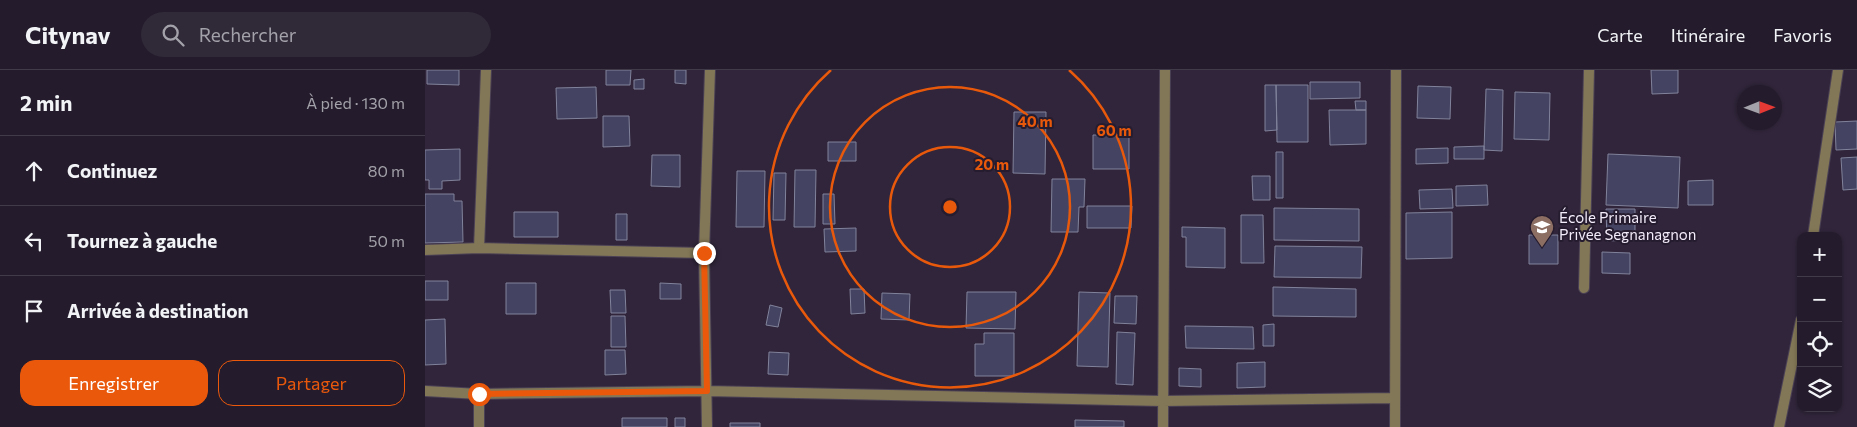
<!DOCTYPE html>
<html lang="fr">
<head>
<meta charset="utf-8">
<style>
	:root { --surface:#241c2c; --page:#302938; --text:#f1f3f6; --muted:#a3a1a9; --line:#413a48; --accent:#ea580c }
	body { margin:0; font-family:Commissioner,sans-serif; background:var(--page); color:var(--text) }
	.controls { position:absolute; right:15px; bottom:15px; display:grid; overflow:hidden; border-radius:10px; box-shadow:0 1px 4px #0004 }
	.controls button { width:45px; height:45px; display:grid; place-items:center; padding:0; border:0; border-bottom:1px solid var(--line); background:var(--surface); color:var(--text); font:25px sans-serif }
	.compass { position:absolute; left:1312px; top:15px; width:45px; height:45px; border-radius:50%; background:var(--surface); box-shadow:0 1px 4px #0004; rotate:89deg }
	.stop { position:absolute; width:15px; height:15px; margin:-11px; border:4px solid #ea580c; border-radius:50%; background:#fff }
	.stop.end { background:#ea580c; border-color:#fff; box-shadow:0 1px 5px #0008 }
	.list { margin:0; padding:0; list-style:none }
	h2 { display:flex; justify-content:space-between; align-items:center; height:65px; margin:0; padding:0 20px; font-size:21px }
	h2 small { font-size:16px; font-weight:400; color:var(--muted) }
	.list li { display:grid; grid-template-columns:32px 1fr auto; gap:15px; align-items:center; box-sizing:border-box; height:70px; padding:0 20px; border-top:1px solid var(--line) }
	.list b { display:block; font-size:19px; white-space:nowrap }
	.list em { font-size:16px; font-style:normal; color:var(--muted) }
	.actions { display:flex; gap:10px; padding:15px 20px }
	.actions a { flex:1; padding:11px 0; border:1px solid var(--accent); border-radius:15px; text-align:center; font-size:18px; color:var(--accent) }
	.actions .main { background:var(--accent); color:#fff }
	.icon { flex:none; width:28px; height:28px; fill:none; stroke:currentColor; stroke-width:2; stroke-linecap:round; stroke-linejoin:round }
	.map { position:relative; flex:none; width:1432px; height:357px; overflow:hidden }
	header { display:flex; align-items:center; gap:30px; box-sizing:border-box; height:70px; padding:0 25px; background:var(--surface); border-bottom:1px solid var(--line) }
	header strong { font-size:24px }
	nav { display:flex; gap:28px; margin-inline-start:auto; font-size:18px }
	.search { width:350px; height:45px; background:var(--page); display:flex; align-items:center; gap:12px; box-sizing:border-box; padding:0 18px; border-radius:28px; color:var(--muted); font-size:19px }
	main { display:flex }
	aside { flex:1; background:var(--surface) }
	.map>svg:first-child { display:block }
	.building { fill:#444462; stroke:#81829b }
	.lines { fill:none; stroke-linecap:round; stroke-linejoin:round }
	.street-casing { stroke:#4b4155; stroke-width:12 }
	.street { stroke:#827756; stroke-width:10 }
	.route { stroke:#ea580c; stroke-width:6 }
	.ring { fill:none; stroke:#e8590c; stroke-width:2.5 }
	.labels { text-anchor:middle; stroke-width:4; stroke-linejoin:round; paint-order:stroke }
	.poi-label { font-size:15px; fill:#f2ebf9; stroke:#261c2f; text-anchor:start }
	.centre { fill:#e8590c; stroke:#261c2f; stroke-width:2.5 }
	.ring-label { font-size:15px; text-anchor:middle; font-weight:bold; fill:#e8590c; stroke:#261c2f; stroke-width:4; stroke-linejoin:round; paint-order:stroke }
</style>
</head>
<body>
<header>
<strong>Citynav</strong>
<div class="search"><svg class="icon" aria-label="search" viewBox="0 0 24 24"><circle cx="10" cy="10" r="6"/><path d="M15 15l6 6"/></svg>Rechercher</div>
<nav><a>Carte</a><a>Itinéraire</a><a>Favoris</a></nav>
</header>
<main>
<aside>
<h2>2 min<small>À pied · 130 m</small></h2>
<ul class="list">
<li><svg class="icon" aria-label="ahead" viewBox="0 0 24 24"><path d="M12 20V5M6 11l6-6 6 6"/></svg><div><b>Continuez</b></div><em>80 m</em></li>
<li><svg class="icon" aria-label="left" viewBox="0 0 24 24"><path d="M17 20v-9H6M10 6l-5 5 5 5"/></svg><div><b>Tournez à gauche</b></div><em>50 m</em></li>
<li><svg class="icon" aria-label="arrive" viewBox="0 0 24 24"><path d="M6 21V4h12l-3 4 3 4H6"/></svg><div><b>Arrivée à destination</b></div></li>
</ul>
<div class="actions"><a class="main">Enregistrer</a><a>Partager</a></div>
</aside>
<div class="map">
<svg width="1432" height="357" viewBox="0 0 1432 357">
	<rect width="100%" height="100%" fill="#30253a"/>
	<path class="building" d="M2,0H34V15L2,14Z
		M181,0H206L205,15H181Z
		M250,0H261V14L250,13Z
		M1226,0H1253V23L1227,24Z
		M219,9V19H209V10Z
		M885,12H935V28L885,29Z
		M840,15H851L852,60L840,61Z
		M851,15H883V72H852Z
		M993,16L1026,17L1025,49L992,48Z
		M171,17L172,48L132,49L131,18Z
		M1061,19L1078,20L1077,81L1059,80Z
		M1090,22L1125,23L1124,70L1089,69Z
		M930,31H941V40H931Z
		M904,40H941V74L905,75Z
		M589,42H621L620,104L588,103Z
		M178,46H204L205,76L178,77Z
		M1432,51V79L1411,80L1410,52Z
		M668,65H704V99H668Z
		M403,72H431V91H403Z
		M1059,76V89H1029V77Z
		M1023,78V93L991,94V79Z
		M35,79V110L17,111V119H4V110H0V80Z
		M851,82H858V128H851Z
		M1183,84L1255,87L1253,138L1181,135Z
		M227,85H255V117L226,116Z
		M1432,87V119L1418,120L1416,88Z
		M370,100H391L390,157H369Z
		M312,101H340L339,157H311Z
		M349,103H361L360,150H348Z
		M827,106H845V130H828Z
		M627,109H660L659,137H654L653,162H626Z
		M1288,110V135H1263V111Z
		M1062,115L1063,135L1031,136V116Z
		M1027,119L1028,138L995,139L994,120Z
		M0,124H29V131H37L38,172L0,173Z
		M398,124H409L410,154H398Z
		M662,136H707L706,158H662Z
		M849,138L934,139V171L849,170Z
		M1181,139H1210V170L1182,171Z
		M89,142H133V167H89Z
		M1027,142V188L981,189V143Z
		M191,144H202V170H191Z
		M816,145H838L839,193H816Z
		M757,157L800,158V198L761,197V167H757Z
		M431,158V181L400,182L399,159Z
		M1104,165H1133V194H1104Z
		M850,176L937,177L936,208L849,207Z
		M1177,182L1205,183V204L1177,203Z
		M0,211H23V230H0Z
		M81,213H111V244H81Z
		M235,213L256,214V229H235Z
		M848,217L931,219V247L848,246Z
		M425,219H439L440,243L426,244Z
		M185,220H200L201,243H186Z
		M542,222H591L590,259L541,258Z
		M654,222L685,223L683,297L652,296Z
		M457,223L485,224L484,250L456,249Z
		M690,226H712L711,254L689,253Z
		M345,235L357,238L353,257L341,255Z
		M186,246H200L201,277H186Z
		M20,249L21,294L0,295V250Z
		M849,254V276H838V255Z
		M760,256L828,257L829,279L761,278Z
		M692,262L710,263L708,315L691,314Z
		M559,263H589V306H550V274H559Z
		M180,280H200L201,304L180,305Z
		M344,282L364,283L363,305L343,304Z
		M840,292V317L812,318V293Z
		M754,298L776,299V317L754,316Z
		M197,348H242V357H197Z
		M250,348H260V357H250Z
		M650,350L699,351V357H650Z
		M305,353H335V357H305Z"/>
	<g class="lines">
		<g class="street-casing">
			<path id="street" d="M1388,166L1413,0
				M54,178L61,0
				M0,180L54,178L279,183
				M1159,218L1164,0
				M0,321L54,324L282,321L737,331L969,328
				M54,357V324
				M282,357L279,183L285,0
				M738,357L740,0
				M970,357L971,0
				M1354,357L1376,250"/>
		</g>
		<use href="#street" class="street"/>
	</g>
	<g class="lines">
		<path class="route" d="M54,324L282,321L279,183"/>
	</g>
	<g class="ring">
		<circle cx="525" cy="137" r="60"/>
		<circle cx="525" cy="137" r="120"/>
		<path d="M644 0A181 181 0 1 1 406 0"/>
	</g>
	<defs>
		<g id="school-pin" transform="scale(1.25)"><path d="M0 17L-7.5 6A9.5 9.5 0 1 1 7.5 6Z" fill="#8d6e63" stroke="#261c2f"/><path d="M0-5L7-2L0 1L-7-2ZM-4 1L0 2.5L4 1V4Q0 6-4 4Z" fill="#fff"/></g>
	</defs>
	<g fill-rule="evenodd">
		<use href="#school-pin" x="1117" y="157"/>
	</g>
	<g class="labels">
		<g class="poi-label">
			<text x="1134" y="153">École Primaire<tspan x="1134" dy="17">Privée Segnanagnon</tspan></text>
		</g>
	</g>
	<circle cx="525" cy="137" r="8" class="centre"/>
	<g class="ring-label">
		<text x="610" y="57">40 m</text>
		<text x="689" y="66">60 m</text>
		<text x="567" y="100">20 m</text>
	</g>
</svg>
<div class="controls">
<button>+</button>
<button>−</button>
<button><svg class="icon" aria-label="locate" viewBox="0 0 24 24"><circle cx="12" cy="12" r="6"/><path d="M12 2v4M12 18v4M2 12h4M18 12h4"/></svg></button>
<button><svg class="icon" aria-label="layers" viewBox="0 0 24 24"><path d="M12 4l9 5-9 5-9-5zM3 14l9 5 9-5"/></svg></button>
</div>
<svg class="compass" viewBox="-18 -18 36 36"><path d="M0-13l5 13h-10z" fill="#e53935"/><path d="M0 13l5-13h-10z" fill="#a3a1a9"/></svg>
<div class="stop" style="left:54px;top:324px"></div>
<div class="stop end" style="left:279px;top:183px"></div>
</div>
</main>
</body>
</html>
